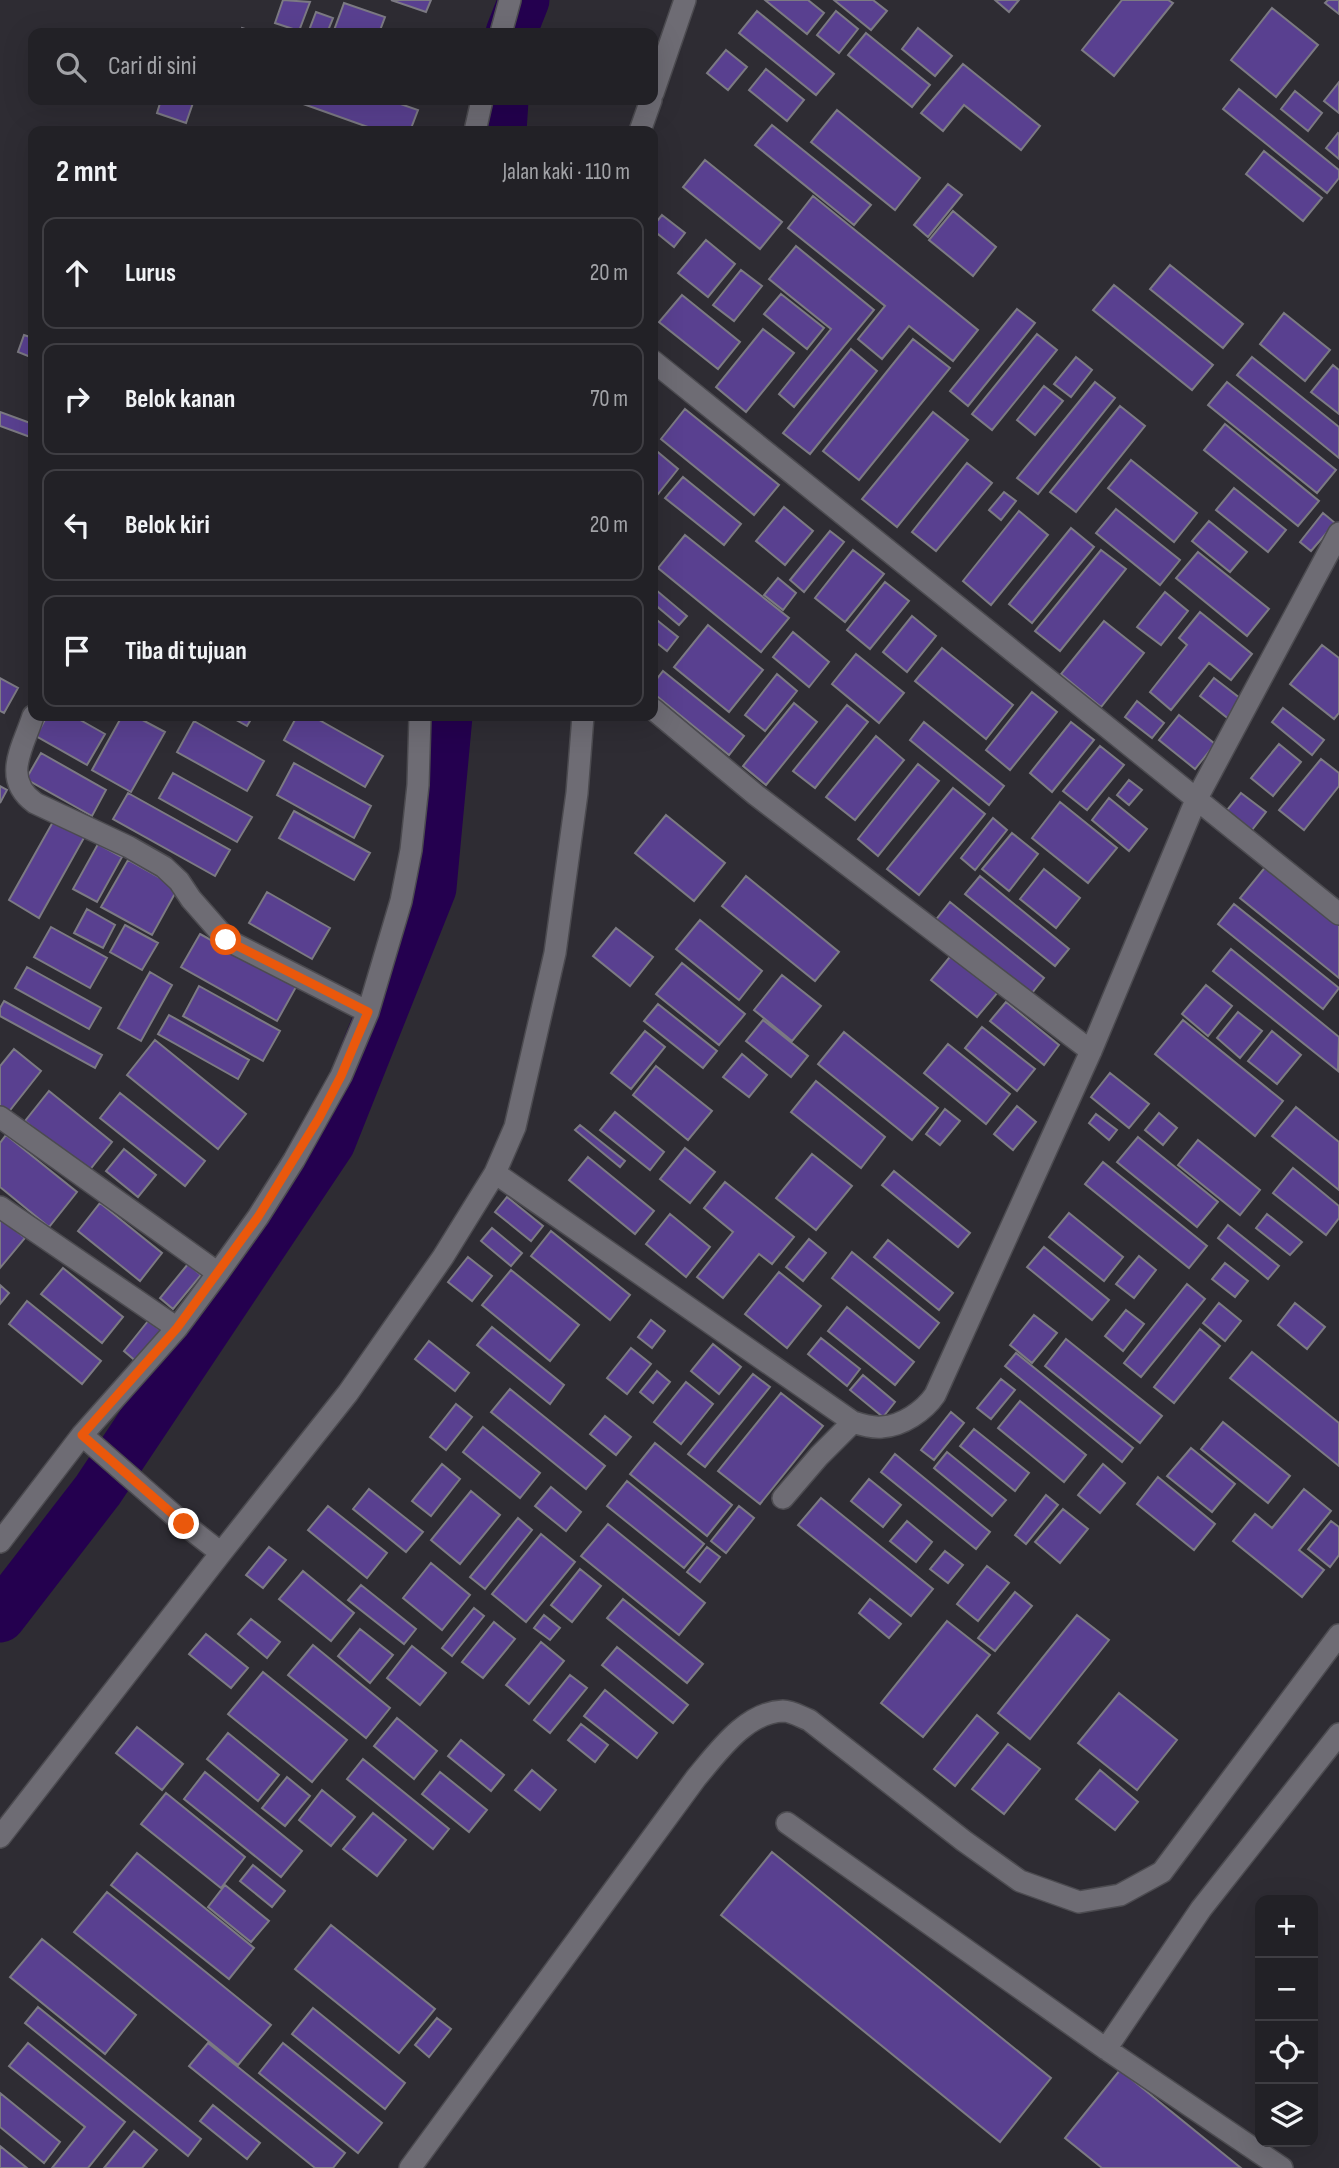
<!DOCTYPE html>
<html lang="id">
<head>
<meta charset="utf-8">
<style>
	:root { --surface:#222126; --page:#2e2e32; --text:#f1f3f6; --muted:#a2a3a7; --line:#3f3e43 }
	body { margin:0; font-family:"Sofia Sans Condensed",sans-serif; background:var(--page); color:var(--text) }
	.controls { position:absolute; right:21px; bottom:21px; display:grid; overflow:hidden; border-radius:14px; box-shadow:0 7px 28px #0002 }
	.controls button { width:63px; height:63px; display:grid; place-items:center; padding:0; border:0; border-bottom:2px solid var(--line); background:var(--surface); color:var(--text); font:35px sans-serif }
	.stop { position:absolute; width:21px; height:21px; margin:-16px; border:5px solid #ea580c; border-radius:50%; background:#fff }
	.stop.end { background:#ea580c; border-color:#fff; box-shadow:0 2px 7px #0008 }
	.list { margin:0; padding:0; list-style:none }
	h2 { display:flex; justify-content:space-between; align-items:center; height:91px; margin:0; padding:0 28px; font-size:30px }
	h2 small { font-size:23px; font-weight:400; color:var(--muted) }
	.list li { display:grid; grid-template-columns:46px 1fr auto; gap:21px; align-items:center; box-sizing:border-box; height:112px; margin:0 14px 14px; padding:0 14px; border:2px solid var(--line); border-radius:14px }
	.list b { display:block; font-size:26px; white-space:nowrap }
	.list em { font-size:23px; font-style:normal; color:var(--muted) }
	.icon { flex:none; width:38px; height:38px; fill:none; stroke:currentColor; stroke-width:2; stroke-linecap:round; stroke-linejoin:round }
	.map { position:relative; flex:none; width:1339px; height:2168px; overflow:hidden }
	.search { position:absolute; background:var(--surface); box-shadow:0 7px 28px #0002; left:28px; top:28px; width:630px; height:77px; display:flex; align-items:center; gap:18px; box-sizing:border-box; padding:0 24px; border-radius:14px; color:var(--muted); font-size:26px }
	.panel { position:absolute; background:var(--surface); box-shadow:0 7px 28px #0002; left:28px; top:126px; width:630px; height:595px; border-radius:14px }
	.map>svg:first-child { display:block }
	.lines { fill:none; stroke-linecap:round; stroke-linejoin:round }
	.canal { stroke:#24004f; stroke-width:51 }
	.building { fill:#594090; stroke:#7c7a83; stroke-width:2 }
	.minor-casing { stroke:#4c4b50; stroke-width:24 }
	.minor { stroke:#6e6c74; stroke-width:21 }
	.route { stroke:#ea580c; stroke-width:9 }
</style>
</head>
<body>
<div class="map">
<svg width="1339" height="2168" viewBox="0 0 1339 2168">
	<rect width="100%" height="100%" fill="#2e2c33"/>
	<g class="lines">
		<path class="canal" d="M511,33L524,0
			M501,131L503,100
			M0,1617L98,1490L330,1142L431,888L447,716"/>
	</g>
	<path class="building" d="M283,0L310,2L299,31L275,23Z
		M391,0H431L426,12Z
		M765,0H808L824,13L807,34Z
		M834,0H873L887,11L871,30Z
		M995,0H1019L1009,12Z
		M1122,0H1168L1173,3L1114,76L1082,50Z
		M1328,0H1339V14L1325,3Z
		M344,3L385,17L379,33H333Z
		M1272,8L1318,45L1276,97L1231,60Z
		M757,11L834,74L816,95L739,33Z
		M836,11L858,29L839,53L817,35Z
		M316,12L333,18L327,33H308Z
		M242,28L257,33H240Z
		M918,28L952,56L935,76L902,49Z
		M866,33L930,85L912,107L848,55Z
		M726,50L747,67L728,90L707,73Z
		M963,64L1040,126L1021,150L964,105L943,131L921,113Z
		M766,69L804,100L787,121L749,90Z
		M1339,82V113L1324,101Z
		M1239,89L1339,170V178L1327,193L1223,109Z
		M1295,91L1322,113L1308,131L1281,109Z
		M161,100H194L186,123L157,113Z
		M292,100H389L418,110L410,131H379Z
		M837,110L920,178L895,210L811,142Z
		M772,125L871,205L854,225L755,145Z
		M1338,133L1339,134V159L1326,148Z
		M1264,151L1322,198L1303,221L1246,174Z
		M705,160L782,222L760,249L683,187Z
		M948,184L962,195L928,237L914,225Z
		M813,196L978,330L953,361L909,326L882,359L858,339L885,306L788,228Z
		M953,211L996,247L973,276L929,240Z
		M662,215L685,233L674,247L653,230V226Z
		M706,240L735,264L708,297L678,273Z
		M796,246L874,310L794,407L779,394L831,329L769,279Z
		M1170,265L1243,324L1223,348L1150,289Z
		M741,270L762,286L734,321L713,305Z
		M1114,285L1213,365L1192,390L1093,310Z
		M781,294L824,328L807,349L764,314Z
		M682,295L740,342L718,369L659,322Z
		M1017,309L1035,323L968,406L950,391Z
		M1284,313L1330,350L1305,381L1260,344Z
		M763,329L794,353L746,412L716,387Z
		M1037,334L1057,350L992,430L972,414Z
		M24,335L33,338V358L18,352Z
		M913,339L950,368L859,480L823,451Z
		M851,349L877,371L810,454L783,433Z
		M1076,357L1092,370L1071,397L1054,384Z
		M1252,357L1339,427V458L1237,375Z
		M1333,365L1339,370V414L1311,392Z
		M1095,382L1115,398L1038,494L1017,478Z
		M1227,382L1336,470L1317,493L1208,405Z
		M1044,386L1063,401L1035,435L1017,420Z
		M1120,406L1145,426L1076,512L1050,492Z
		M685,409L779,485L754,515L661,439Z
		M0,412L33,424V438L0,426Z
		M933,412L968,440L897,527L862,499Z
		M1225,424L1319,501L1298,526L1204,450Z
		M653,448L678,469L654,499L653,498Z
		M1131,460L1197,513L1174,542L1108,488Z
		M967,463L992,483L936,551L912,532Z
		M683,477L741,524L724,545L665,498Z
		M1234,488L1286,530L1268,552L1216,510Z
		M1004,492L1016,501L1001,520L989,510Z
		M784,507L813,531L785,565L756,541Z
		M1116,509L1180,560L1160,585L1096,533Z
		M1019,511L1048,535L991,605L963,581Z
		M1323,513L1335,523L1311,551L1300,542Z
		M1209,521L1247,552L1230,572L1192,541Z
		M1071,528L1094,547L1032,623L1009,604Z
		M830,531L844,542L804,592L790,580Z
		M685,535L789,618L761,652L658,568Z
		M853,550L884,574L845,622L815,598Z
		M1101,550L1126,569L1060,651L1035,631Z
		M1198,552L1269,609L1247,636L1176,578Z
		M778,578L796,593L783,610L764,595Z
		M885,582L909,601L870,649L847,630Z
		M656,590L687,616L679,625L653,603V594Z
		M1165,592L1188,611L1161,645L1137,627Z
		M1200,612L1252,654L1231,680L1209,663L1171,710L1150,692L1187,645L1179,638Z
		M912,616L936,636L907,672L883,652Z
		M653,617L678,637L667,651L653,640Z
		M1104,621L1144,653L1101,707L1061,674Z
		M708,625L763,670L729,712L674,667Z
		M793,632L829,662L809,687L773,657Z
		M1322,645L1339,658V713L1334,719L1290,684Z
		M942,648L1013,705L986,739L915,681Z
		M856,654L904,693L879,723L832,684Z
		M663,671L744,736L729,755L653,693V684Z
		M777,674L797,691L765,731L745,715Z
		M0,678L18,688L4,713L0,711Z
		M1214,678L1245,702L1230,720L1200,696Z
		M1032,692L1057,712L1010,770L986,750Z
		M1137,701L1164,723L1152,738L1125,717Z
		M794,703L817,722L766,785L743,766Z
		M847,705L868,722L815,788L793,771Z
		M1283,708L1324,740L1312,755L1272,722Z
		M1179,715L1215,744L1195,769L1159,740Z
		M47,716H73L105,734L87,765L36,736Z
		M122,716H135L165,732L131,792L92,770Z
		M229,716H253L247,726Z
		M297,716H312L383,756L365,787L284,740Z
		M194,721L264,761L247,791L177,752Z
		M924,722L1004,786L989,805L910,740Z
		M1071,722L1094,740L1052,792L1030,773Z
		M876,736L904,760L855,820L826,797Z
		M1279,744L1301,762L1273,796L1251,778Z
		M1100,746L1124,765L1087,810L1063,791Z
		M41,753L106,790L92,816L26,779Z
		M1321,759L1339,773V786L1304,830L1279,810Z
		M294,763L371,806L354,838L277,795Z
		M918,764L939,781L878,856L858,839Z
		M173,773L252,817L237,842L159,798Z
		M1129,780L1142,790L1129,805L1117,795Z
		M0,786L7,790L0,803Z
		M953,788L985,814L919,895L887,869Z
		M128,793L230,850L215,876L113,819Z
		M1241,793L1266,812L1248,835L1223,815Z
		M1109,798L1147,829L1129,851L1092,820Z
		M1060,802L1117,848L1088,883L1032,838Z
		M294,811L370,853L354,880L279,838Z
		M666,815L725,863L694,901L635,853Z
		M993,818L1007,830L975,870L961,858Z
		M54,820L85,836L39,918L9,900Z
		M1012,833L1038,854L1009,891L982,869Z
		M98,844L122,857L97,902L73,889Z
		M128,860L178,888L152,935L101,907Z
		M1267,865L1339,923V978L1240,898Z
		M1044,869L1080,898L1056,928L1020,899Z
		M746,876L839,952L815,981L722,906Z
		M980,876L1069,949L1055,966L965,894Z
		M267,892L330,928L312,959L249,923Z
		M950,902L1044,978L1028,998L934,922Z
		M1234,904L1339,988L1323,1009L1218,924Z
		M87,909L115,925L103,948L74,933Z
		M700,920L762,971L739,1000L676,949Z
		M125,925L158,943L142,970L110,952Z
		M51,927L107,958L90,988L34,957Z
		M616,928L653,957L630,986L593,956Z
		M200,934L296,987L277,1021L181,967Z
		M1231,949L1339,1037L1338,1071L1213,971Z
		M953,953L999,991L977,1017L931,980Z
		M682,963L745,1014L719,1045L656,994Z
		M27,967L101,1008L89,1029L15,988Z
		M150,972L172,985L141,1041L118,1028Z
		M782,975L821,1006L792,1041L754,1010Z
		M1206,985L1232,1006L1208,1036L1182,1014Z
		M199,986L280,1031L263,1061L183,1016Z
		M4,1001L102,1055L95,1068L0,1016V1008Z
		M1006,1002L1059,1045L1044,1065L990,1021Z
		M658,1004L717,1051L703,1068L644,1021Z
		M1238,1012L1262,1031L1240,1058L1217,1038Z
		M169,1015L249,1060L238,1079L158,1034Z
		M763,1020L808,1056L791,1077L746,1041Z
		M1183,1020L1283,1101L1255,1136L1155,1054Z
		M982,1027L1035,1069L1017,1091L965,1048Z
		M645,1031L665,1047L631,1089L611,1073Z
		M1272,1031L1301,1055L1277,1084L1248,1061Z
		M844,1032L938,1108L912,1140L818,1064Z
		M155,1040L246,1114L218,1149L127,1075Z
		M948,1044L1010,1094L986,1124L924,1073Z
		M14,1049L41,1071L7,1114L0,1108V1066Z
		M742,1054L767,1075L749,1097L723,1077Z
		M656,1066L712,1111L688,1140L633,1095Z
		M1110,1073L1149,1104L1129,1128L1091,1097Z
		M816,1081L885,1137L861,1168L791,1112Z
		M49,1091L112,1142L88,1172L25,1121Z
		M120,1093L205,1161L185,1186L100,1118Z
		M1017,1106L1036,1122L1013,1150L994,1134Z
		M1296,1107L1339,1142V1190L1272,1136Z
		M945,1109L960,1121L940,1145L926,1134Z
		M615,1112L664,1152L650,1170L600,1130Z
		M1159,1113L1177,1128L1163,1145L1145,1130Z
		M1096,1114L1117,1130L1109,1140L1089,1123Z
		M580,1125L625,1161L620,1167L575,1130Z
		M6,1135L77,1192L49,1227L0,1187V1143Z
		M1138,1137L1218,1202L1197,1227L1117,1162Z
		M1198,1140L1260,1190L1240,1215L1178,1165Z
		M685,1148L715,1172L690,1203L660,1179Z
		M124,1149L156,1175L138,1197L106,1171Z
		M812,1154L852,1186L816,1230L776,1198Z
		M588,1157L654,1211L635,1234L569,1180Z
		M1103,1162L1207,1246L1189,1268L1085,1184Z
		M1293,1168L1339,1206V1218L1326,1235L1273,1193Z
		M894,1171L970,1233L958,1247L882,1185Z
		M725,1182L794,1237L772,1264L759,1254L723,1298L697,1277L733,1232L704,1208Z
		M507,1197L543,1226L531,1241L495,1212Z
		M100,1203L162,1253L140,1281L78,1231Z
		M1069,1213L1123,1257L1104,1281L1049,1237Z
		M670,1214L710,1247L686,1277L646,1244Z
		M1267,1214L1302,1242L1290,1255L1256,1228Z
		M0,1218L25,1238L0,1268Z
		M1228,1225L1279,1266L1268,1279L1218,1238Z
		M492,1228L522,1253L511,1266L481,1241Z
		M551,1231L630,1295L610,1320L531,1256Z
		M809,1239L826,1253L803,1281L786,1267Z
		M888,1240L953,1293L939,1310L874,1257Z
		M1044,1247L1109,1300L1092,1320L1027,1267Z
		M852,1252L939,1323L919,1348L832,1278Z
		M1139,1256L1156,1270L1134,1298L1116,1284Z
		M468,1257L492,1276L472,1301L448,1282Z
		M1225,1263L1248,1281L1235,1297L1212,1279Z
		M188,1264L201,1275L173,1309L160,1298Z
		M63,1268L123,1317L102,1343L41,1294Z
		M511,1270L579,1325L550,1361L482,1305Z
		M779,1272L821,1306L787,1348L745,1314Z
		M1187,1284L1205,1299L1141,1377L1124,1363Z
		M0,1285L9,1293L0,1304Z
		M27,1301L101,1361L82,1384L9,1324Z
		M1219,1303L1241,1321L1225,1341L1203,1323Z
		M1295,1303L1325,1327L1307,1349L1278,1325Z
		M847,1307L914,1362L895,1385L828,1331Z
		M1126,1310L1144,1324L1123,1351L1105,1336Z
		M1034,1315L1057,1333L1032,1363L1010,1345Z
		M651,1320L665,1331L652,1348L638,1337Z
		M148,1321L163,1332L138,1363L124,1351Z
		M492,1327L564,1385L550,1404L477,1345Z
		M1200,1329L1220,1346L1174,1403L1154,1387Z
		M821,1338L860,1369L847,1386L808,1354Z
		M1066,1339L1162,1416L1140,1443L1045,1366Z
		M429,1341L469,1373L455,1391L415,1359Z
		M713,1344L741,1367L719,1394L691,1371Z
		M631,1348L651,1364L627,1394L607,1378Z
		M1252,1352L1339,1423V1466L1230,1378Z
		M1016,1353L1133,1448L1122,1462L1005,1366Z
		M657,1371L670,1382L653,1403L640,1392Z
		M753,1374L770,1387L705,1467L688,1454Z
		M863,1375L895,1402L883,1417L850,1390Z
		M1001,1379L1015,1390L991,1419L977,1408Z
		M686,1382L713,1404L681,1444L654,1422Z
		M510,1389L605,1466L586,1489L491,1412Z
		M781,1393L823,1426L760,1504L718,1471Z
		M1020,1401L1086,1455L1064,1482L998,1428Z
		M456,1404L472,1417L446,1450L430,1437Z
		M951,1412L964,1423L934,1460L921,1450Z
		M605,1416L631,1437L616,1455L590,1434Z
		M1223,1422L1290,1476L1268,1503L1201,1449Z
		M483,1427L540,1473L520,1498L463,1452Z
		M974,1429L1029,1473L1015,1491L960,1446Z
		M655,1443L732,1505L707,1536L630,1474Z
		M1191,1448L1235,1484L1212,1512L1167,1476Z
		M947,1452L1006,1500L992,1516L934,1468Z
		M895,1454L990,1532L976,1549L881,1472Z
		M442,1464L460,1479L431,1516L412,1501Z
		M1103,1464L1125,1483L1100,1513L1078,1495Z
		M1158,1477L1215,1524L1194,1550L1137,1504Z
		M869,1479L901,1505L883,1527L851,1501Z
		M627,1481L704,1544L684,1568L607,1506Z
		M551,1487L581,1512L566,1531L535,1506Z
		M369,1489L423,1532L406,1552L353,1509Z
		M1304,1489L1331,1511L1299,1550L1324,1570L1302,1597L1233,1541L1255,1514L1272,1528Z
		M471,1491L500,1515L460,1564L431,1540Z
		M1046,1495L1058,1505L1026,1544L1015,1535Z
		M821,1498L933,1589L911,1616L798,1525Z
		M328,1506L387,1553L367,1578L308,1530Z
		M739,1506L754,1518L726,1553L711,1541Z
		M1063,1509L1088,1529L1060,1563L1035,1542Z
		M518,1518L532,1530L485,1589L470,1577Z
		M907,1521L932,1542L916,1562L890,1541Z
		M1331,1521L1339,1527V1555L1330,1567L1308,1549Z
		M608,1524L705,1603L679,1635L581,1556Z
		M541,1534L575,1562L526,1622L492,1594Z
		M269,1547L286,1560L263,1588L246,1575Z
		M707,1547L720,1557L700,1582L687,1572Z
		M945,1551L963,1565L948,1583L930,1569Z
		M431,1563L470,1595L442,1630L403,1598Z
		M987,1566L1009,1583L978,1621L957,1604Z
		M580,1569L601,1586L572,1622L551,1605Z
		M303,1571L354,1613L331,1641L279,1599Z
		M361,1585L416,1629L404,1644L348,1600Z
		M1015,1592L1032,1606L995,1651L978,1638Z
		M623,1599L703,1664L687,1683L607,1618Z
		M870,1599L901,1624L889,1638L859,1613Z
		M474,1608L484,1616L452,1656L442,1648Z
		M544,1615L560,1628L550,1640L534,1628Z
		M1077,1615L1109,1640L1030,1739L998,1713Z
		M251,1619L280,1642L267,1658L238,1634Z
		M947,1621L990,1655L923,1737L881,1703Z
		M494,1622L515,1639L483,1678L462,1662Z
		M360,1629L393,1655L370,1683L338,1656Z
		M206,1634L248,1668L231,1688L189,1654Z
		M541,1642L564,1661L529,1704L506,1685Z
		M313,1645L390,1708L366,1738L288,1675Z
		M412,1646L446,1673L420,1705L387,1678Z
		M617,1647L688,1705L673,1723L602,1665Z
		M263,1672L347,1740L312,1782L228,1714Z
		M570,1675L587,1688L550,1733L534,1720Z
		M605,1690L657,1733L637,1758L584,1716Z
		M1119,1693L1177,1740L1137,1790L1078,1743Z
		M977,1715L998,1733L955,1786L934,1769Z
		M397,1718L437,1751L414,1779L374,1746Z
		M581,1724L608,1745L595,1762L568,1740Z
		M137,1727L183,1764L162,1790L116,1753Z
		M228,1733L279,1775L258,1801L207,1759Z
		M461,1740L504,1775L491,1791L448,1756Z
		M1008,1744L1040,1769L1004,1814L972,1789Z
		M363,1759L449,1829L433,1849L347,1779Z
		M532,1770L556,1790L540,1810L515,1790Z
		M1100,1770L1138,1802L1115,1830L1076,1799Z
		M205,1772L302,1851L281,1877L184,1799Z
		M440,1772L487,1810L469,1832L422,1794Z
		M287,1777L310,1796L285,1826L262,1808Z
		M322,1790L355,1817L331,1846L299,1820Z
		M166,1793L245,1857L221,1888L141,1824Z
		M373,1813L406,1840L377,1876L343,1849Z
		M772,1852L1051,2078L1000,2142L721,1915Z
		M137,1853L254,1948L229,1979L111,1885Z
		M253,1865L285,1891L272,1907L240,1881Z
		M225,1885L269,1921L251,1942L208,1907Z
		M107,1892L271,2025L238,2065L74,1932Z
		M331,1925L435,2009L399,2053L295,1969Z
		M42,1939L136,2015L105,2054L10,1977Z
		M38,2007L201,2139L188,2156L25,2023Z
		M313,2008L405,2083L385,2109L292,2034Z
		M437,2018L451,2029L429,2057L415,2045Z
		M28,2043L125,2122L88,2168H52L85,2127L9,2066Z
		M208,2043L345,2153L333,2168H315L189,2066Z
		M283,2043L382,2123L358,2153L259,2073Z
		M1120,2070L1241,2168H1102L1065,2138Z
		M0,2093L60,2142L44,2163L0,2127Z
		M213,2105L260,2143L247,2159L200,2121Z
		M134,2131L157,2150L142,2168H104Z
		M0,2146L27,2168H0Z"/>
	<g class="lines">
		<g class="minor-casing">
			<path id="minor" d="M501,33L510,0
				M653,93L685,0
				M475,131L482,100
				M640,131L651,100
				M653,361L1339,914
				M653,709L756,795L1091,1051
				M33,716C23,748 1,778 35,803L129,847L164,867L179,881L191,899L227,940L368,1012
				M0,1117L218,1273
				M495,1173L853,1422C862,1425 872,1428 882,1427C902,1426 924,1411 935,1395L1091,1051L1196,800L1339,533
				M0,1207L177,1328
				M82,1435L184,1524L221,1553
				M783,1498L819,1456L853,1422
				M0,1542L82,1435L177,1328L218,1273L258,1217L294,1160L341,1076L368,1012L401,901L411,850L418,785L420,716
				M787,1823L1106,2049L1282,2168
				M0,1837L221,1553L348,1393L443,1257L495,1173L515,1127L555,953L577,793L583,716
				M1106,2049L1201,1909L1339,1734
				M410,2168L696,1778C718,1752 746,1712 783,1711C792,1711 801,1717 809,1720L964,1841L1020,1881L1079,1902L1120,1895L1162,1872L1339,1635"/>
		</g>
		<use href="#minor" class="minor"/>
	</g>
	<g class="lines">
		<path class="route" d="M184,1524L82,1435L177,1328L258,1217L319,1118L341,1076L368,1012L226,940"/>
	</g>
</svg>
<div class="controls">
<button>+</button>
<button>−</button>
<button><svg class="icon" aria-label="locate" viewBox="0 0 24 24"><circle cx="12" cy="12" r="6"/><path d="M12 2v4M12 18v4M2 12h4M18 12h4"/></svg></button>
<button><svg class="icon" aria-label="layers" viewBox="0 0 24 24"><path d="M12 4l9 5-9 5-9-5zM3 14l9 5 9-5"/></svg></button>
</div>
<div class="stop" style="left:226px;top:940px"></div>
<div class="stop end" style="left:184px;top:1524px"></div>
<div class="search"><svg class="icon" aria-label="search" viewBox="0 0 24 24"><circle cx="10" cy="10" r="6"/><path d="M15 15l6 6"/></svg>Cari di sini</div>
<section class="panel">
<h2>2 mnt<small>Jalan kaki · 110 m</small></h2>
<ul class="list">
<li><svg class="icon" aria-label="ahead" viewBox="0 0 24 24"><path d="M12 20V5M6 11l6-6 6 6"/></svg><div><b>Lurus</b></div><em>20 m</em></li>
<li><svg class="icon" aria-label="right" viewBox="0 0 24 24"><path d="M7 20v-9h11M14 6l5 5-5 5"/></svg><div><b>Belok kanan</b></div><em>70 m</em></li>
<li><svg class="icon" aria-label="left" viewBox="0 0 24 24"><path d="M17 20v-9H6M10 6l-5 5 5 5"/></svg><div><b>Belok kiri</b></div><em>20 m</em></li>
<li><svg class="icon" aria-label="arrive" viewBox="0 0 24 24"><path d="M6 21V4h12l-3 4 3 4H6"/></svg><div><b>Tiba di tujuan</b></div></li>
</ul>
</section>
</div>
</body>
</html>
